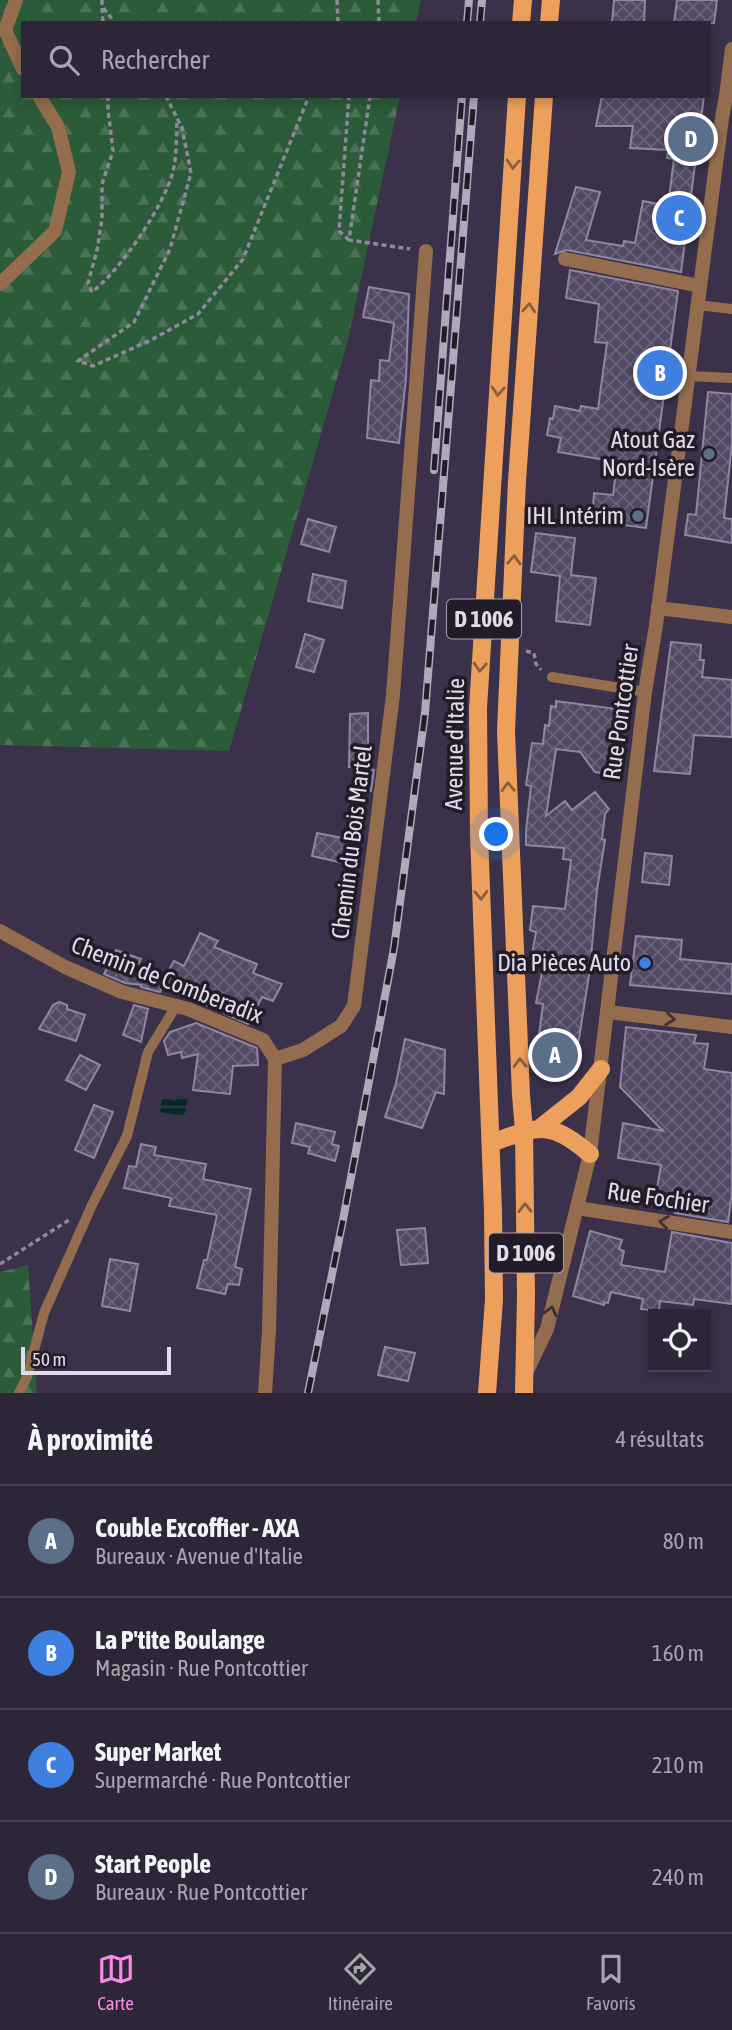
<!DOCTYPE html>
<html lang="fr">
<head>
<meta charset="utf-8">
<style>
	:root { --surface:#2d2538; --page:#352d40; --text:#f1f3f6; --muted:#a7a5ae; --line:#484253; --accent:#fb87e6 }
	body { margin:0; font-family:"Asap Condensed",sans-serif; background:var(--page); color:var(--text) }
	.controls { position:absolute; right:21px; bottom:21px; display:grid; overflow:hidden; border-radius:0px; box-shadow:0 4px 10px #0003 }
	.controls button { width:63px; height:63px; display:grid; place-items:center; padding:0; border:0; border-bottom:2px solid var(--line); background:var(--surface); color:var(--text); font:35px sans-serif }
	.scale { position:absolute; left:21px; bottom:18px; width:150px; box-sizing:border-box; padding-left:7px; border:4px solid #e2dbeb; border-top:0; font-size:19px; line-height:24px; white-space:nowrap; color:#e2dbeb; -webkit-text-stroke:5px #211c27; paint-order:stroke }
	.you { position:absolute; left:497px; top:835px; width:24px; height:24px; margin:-18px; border:5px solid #fff; border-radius:50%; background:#1a73e8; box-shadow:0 0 0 10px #1a73e833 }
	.badge { display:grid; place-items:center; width:46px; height:46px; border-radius:50%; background:var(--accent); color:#fff; font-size:23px; font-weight:700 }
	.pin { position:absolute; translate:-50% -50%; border:4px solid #fff; box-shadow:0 2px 7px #0006 }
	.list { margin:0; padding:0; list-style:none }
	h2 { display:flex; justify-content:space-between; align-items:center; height:91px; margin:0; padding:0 28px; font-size:30px }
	h2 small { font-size:23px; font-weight:400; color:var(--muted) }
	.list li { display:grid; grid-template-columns:46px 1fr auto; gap:21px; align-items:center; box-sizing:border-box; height:112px; padding:0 28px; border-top:2px solid var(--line) }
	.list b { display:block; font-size:26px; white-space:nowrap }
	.list p { margin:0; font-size:23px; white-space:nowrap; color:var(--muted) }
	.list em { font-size:23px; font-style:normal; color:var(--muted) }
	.icon { flex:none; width:38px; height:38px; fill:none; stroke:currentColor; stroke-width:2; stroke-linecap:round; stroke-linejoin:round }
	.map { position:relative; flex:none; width:732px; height:1393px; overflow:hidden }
	.search { position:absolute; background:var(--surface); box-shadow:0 4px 10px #0003; left:21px; right:21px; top:21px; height:77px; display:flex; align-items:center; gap:18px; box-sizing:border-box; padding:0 24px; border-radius:0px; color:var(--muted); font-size:26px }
	.sheet { height:539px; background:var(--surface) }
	nav { display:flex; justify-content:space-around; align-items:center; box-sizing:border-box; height:98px; border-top:2px solid var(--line); background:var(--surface); font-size:19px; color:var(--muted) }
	nav a { display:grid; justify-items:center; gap:4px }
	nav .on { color:var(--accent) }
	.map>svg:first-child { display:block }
	.forest { fill:url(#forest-firs) }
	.water { fill:url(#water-rules) }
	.building { fill:url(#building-cross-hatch); stroke:#8f86a3; stroke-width:2 }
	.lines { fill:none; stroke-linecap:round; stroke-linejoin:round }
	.path { stroke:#91889c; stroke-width:3.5; stroke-dasharray:5 3.5; stroke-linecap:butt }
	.service { stroke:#936d4e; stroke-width:10 }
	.minor { stroke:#936d4e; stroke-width:14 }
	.tertiary { stroke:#936d4e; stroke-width:14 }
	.primary { stroke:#ed9f5c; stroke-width:18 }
	.rail-casing { stroke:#b0a8bb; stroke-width:8 }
	.rail { stroke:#211c27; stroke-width:5; stroke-dasharray:16; stroke-linecap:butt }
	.oneway { stroke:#875e42 }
	.oneway2 { stroke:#3e3031 }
	.service-dot { fill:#5c6f8a; stroke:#211c27; stroke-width:2.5 }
	.shop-dot { fill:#3f7fe0; stroke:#211c27; stroke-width:2.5 }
	.labels { text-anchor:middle; stroke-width:7; stroke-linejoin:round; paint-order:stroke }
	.shield { fill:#211c27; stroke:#a8a2b0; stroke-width:2 }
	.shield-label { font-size:23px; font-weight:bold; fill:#e2dbeb }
	.poi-label { font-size:24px; fill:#e2dbeb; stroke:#211c27; text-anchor:end }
	.street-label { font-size:24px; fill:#e2dbeb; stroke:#211c27 }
</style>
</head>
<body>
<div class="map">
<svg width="732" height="1393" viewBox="0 0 732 1393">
	<defs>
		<pattern id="forest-firs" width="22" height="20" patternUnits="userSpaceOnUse" patternTransform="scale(1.75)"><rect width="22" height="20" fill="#2c5b39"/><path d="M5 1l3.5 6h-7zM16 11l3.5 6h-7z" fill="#4a7256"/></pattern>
		<pattern id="water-rules" width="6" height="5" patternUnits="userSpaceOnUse" patternTransform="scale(1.75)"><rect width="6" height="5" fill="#082628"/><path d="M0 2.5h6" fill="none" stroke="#2c4547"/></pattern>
		<pattern id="building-cross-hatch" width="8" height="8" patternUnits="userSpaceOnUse" patternTransform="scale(1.75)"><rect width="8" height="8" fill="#524964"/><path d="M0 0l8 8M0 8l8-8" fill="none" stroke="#6b637a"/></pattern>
	</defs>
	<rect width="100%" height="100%" fill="#3c314a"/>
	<path class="forest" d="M0,0H421L416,23H23V96H400L347,344L229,751L0,745Z
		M28,1265L37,1393H0V1272Z"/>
	<path class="water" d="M177,1096L188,1098L184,1116L160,1112L162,1098L176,1101Z"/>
	<path class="building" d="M614,0H645L644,23H612Z
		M677,0H717L714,23H674Z
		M602,96H704L681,272L567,250L555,254L576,187L600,192L586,240L623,246L624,241L635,243L643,201L668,206L674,159L667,158L668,150L630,148L633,126H596Z
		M570,270L678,291L646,528L592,521L594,493L613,495L617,462L558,452L561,438L547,435L550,418L553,419L555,406L580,411L581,406L598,409L607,343L595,342L599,304L566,298Z
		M369,287L409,294L406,378L399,443L367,438L371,380L379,381L380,360L389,361L394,323L363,317Z
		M708,392L732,394V444L724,518L732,519V543L685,535L688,514L696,515Z
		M308,519L336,527L329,552L301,544Z
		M536,533L575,538L571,575L596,578L590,625L556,621L560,576L531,572Z
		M313,574L346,581L342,608L308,601Z
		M305,634L324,640L314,672L296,667Z
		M671,642L701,645L700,660H704L702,677L732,680V737L694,735L690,774L654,771Z
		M556,701L617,709L614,733L619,734L614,775L595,772L580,752L556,749L546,816L565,801L572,810L595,792L609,809L605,814L602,839L605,840L597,890L590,969L574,1070L533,1062L537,1041L538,1042L543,1004L536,1003L545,957L532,955L536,932L530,930L533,906L565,909L571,860L563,859L564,848L526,845V831L531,786L526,785L532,743L543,744L545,725L549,726L551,706L556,707Z
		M368,713V768L374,770L371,791L354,784L356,768L349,767L350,714Z
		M317,833L353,840L348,864L312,856Z
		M645,853L672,856L669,885L642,882Z
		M200,933L218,941L214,947L257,964L253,973L282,984L273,1001L262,997L248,1024L225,1014L227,1013L162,988L160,992L141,987L142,985L125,983L104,974L116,950L141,959L137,967L165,977L174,961L184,966Z
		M636,936L682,940L680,959L732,964V994L630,985Z
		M59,1002L67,1005V1009L85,1015L76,1041L39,1029L53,1005Z
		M134,1005L148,1009L141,1042L123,1035Z
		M196,1023L257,1048L258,1065L233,1066L230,1094L193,1090L198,1054L182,1058L181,1052L168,1055L164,1041L170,1032Z
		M626,1027L696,1035L694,1043L708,1044L704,1069L732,1073V1193L728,1222L675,1213L676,1210L654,1206L661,1165L618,1158L623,1123L663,1131L620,1087Z
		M405,1039L445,1050L444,1094L436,1092L422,1128L385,1117L396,1083Z
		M80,1055L100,1065L86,1090L66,1080Z
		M94,1105L113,1112L94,1158L75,1150Z
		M296,1123L335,1132L332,1144L339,1146L335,1161L308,1153L310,1147L292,1143Z
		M141,1144L156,1147L154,1155L206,1164L203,1179L251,1189L235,1267L242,1269L239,1285L228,1284L225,1294L197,1288L204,1260H207L217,1215L169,1206L171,1198L124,1188L129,1166L136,1167Z
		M425,1228L428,1263L401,1265L397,1230Z
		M590,1231L622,1240L619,1249L624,1251L621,1265L665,1272L672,1232L732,1243V1304L694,1299L693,1305L660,1301L659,1311L641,1309L643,1299L611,1292L608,1303L604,1302V1305L573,1296Z
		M110,1259L138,1264L130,1311L102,1306Z
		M385,1347L415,1353L408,1381L378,1375Z"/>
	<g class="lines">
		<path class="path" d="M102,0V6L115,23
			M337,0L338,23
			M378,0L379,23
			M102,8L103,23
			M108,96V110L113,151L102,184V219L97,250L88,283L92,292C119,272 165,205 173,171C177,156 176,138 177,122
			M166,96L182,128L191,173L170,249L134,322L78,361L93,366L151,340L198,314L243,259L309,96
			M370,96L349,240L410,249
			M349,240L339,231L349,96
			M526,651L534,653L536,664L541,670
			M0,1264L69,1220"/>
		<path class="service" d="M697,305L732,309
			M689,376L732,378
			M552,677L645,692
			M19,1393L27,1377L44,1313L92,1205L127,1136L148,1052L176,1006"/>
		<path class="minor" d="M16,0L5,30L23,69
			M726,96L732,49
			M565,259L700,286
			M0,284L55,231L69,172L58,127L39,96
			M658,608L732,617
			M0,931L65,967L122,992L188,1009L263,1040L275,1059
			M608,1012L732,1027
			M577,1208L732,1232
			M265,1393L269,1330L275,1059L303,1050L341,1026L354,1006L393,695L426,251"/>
		<path class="tertiary" d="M526,1373L547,1329L590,1154L645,692L656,625L722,118L726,96H732"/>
		<path class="primary" d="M521,23L523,0
			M549,23L551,0
			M540,1128L579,1097L601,1069
			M491,1143C539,1126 548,1119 590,1154
			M487,1393L494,1300L493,1211L479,834L478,708L517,96
			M524,1393L526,1296L524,1131L521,1095L506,731L517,481L544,96"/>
		<g class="rail-casing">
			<path id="rail" d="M467,23L469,0
				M480,23L482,0
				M434,470L462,96
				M308,1393L343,1220L394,948L425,713L474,96"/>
		</g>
		<use href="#rail" class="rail"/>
	</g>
	<defs><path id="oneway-chevron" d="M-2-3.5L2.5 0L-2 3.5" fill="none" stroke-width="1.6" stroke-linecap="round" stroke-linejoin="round" transform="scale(1.75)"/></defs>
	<g class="oneway">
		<use href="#oneway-chevron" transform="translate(513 164) rotate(94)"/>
		<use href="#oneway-chevron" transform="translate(529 308) rotate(-86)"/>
		<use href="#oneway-chevron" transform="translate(498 391) rotate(94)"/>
		<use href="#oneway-chevron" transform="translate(514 560) rotate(-87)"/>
		<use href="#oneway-chevron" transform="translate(480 667) rotate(94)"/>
		<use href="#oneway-chevron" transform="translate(508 787) rotate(-92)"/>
		<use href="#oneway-chevron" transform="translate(481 895) rotate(88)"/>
		<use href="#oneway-chevron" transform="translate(520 1063) rotate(-92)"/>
		<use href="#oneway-chevron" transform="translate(525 1208) rotate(-91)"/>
	</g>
	<g class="oneway2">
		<use href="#oneway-chevron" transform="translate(670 1019) rotate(7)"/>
		<use href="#oneway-chevron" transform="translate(664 1222) rotate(-172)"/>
		<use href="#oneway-chevron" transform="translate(551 1311) rotate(-76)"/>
	</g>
	<g class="service-dot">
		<circle cx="709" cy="454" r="7"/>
		<circle cx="638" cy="516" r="7"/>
	</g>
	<circle class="shop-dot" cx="645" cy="963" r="7"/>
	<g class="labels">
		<g class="shield">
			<rect x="447" y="599.5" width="74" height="39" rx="5"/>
			<rect x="489" y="1233.5" width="74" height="39" rx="5"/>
		</g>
		<g class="shield-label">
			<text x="484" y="627">D 1006</text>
			<text x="526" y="1261">D 1006</text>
		</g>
		<g class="poi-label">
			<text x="695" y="448">Atout Gaz<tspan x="695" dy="28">Nord-Isère</tspan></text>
			<text x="624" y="524">IHL Intérim</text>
			<text x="631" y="971">Dia Pièces Auto</text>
		</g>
		<g class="street-label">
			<text transform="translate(621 712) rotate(-82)" y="8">Rue Pontcottier</text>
			<text transform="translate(455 744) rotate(-89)" y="8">Avenue d'Italie</text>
			<text transform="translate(352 842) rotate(-83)" y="8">Chemin du Bois Martel</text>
			<text transform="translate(167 980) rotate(21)" y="8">Chemin de Comberadix</text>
			<text transform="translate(658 1198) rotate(8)" y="8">Rue Fochier</text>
		</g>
	</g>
</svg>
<div class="controls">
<button><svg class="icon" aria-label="locate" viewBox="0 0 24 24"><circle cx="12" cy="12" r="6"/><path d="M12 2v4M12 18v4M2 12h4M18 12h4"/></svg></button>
</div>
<div class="scale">50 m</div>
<div class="you"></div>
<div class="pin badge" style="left:555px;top:1055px;background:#5c6f8a">A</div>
<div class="pin badge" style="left:660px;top:373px;background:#3f7fe0">B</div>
<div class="pin badge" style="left:679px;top:218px;background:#3f7fe0">C</div>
<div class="pin badge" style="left:691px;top:139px;background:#5c6f8a">D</div>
<div class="search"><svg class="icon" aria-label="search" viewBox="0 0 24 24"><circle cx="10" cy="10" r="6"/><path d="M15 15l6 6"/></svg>Rechercher</div>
</div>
<section class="sheet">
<h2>À proximité<small>4 résultats</small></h2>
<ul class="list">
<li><span class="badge" style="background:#5c6f8a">A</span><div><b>Couble Excoffier - AXA</b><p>Bureaux · Avenue d'Italie</p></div><em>80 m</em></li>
<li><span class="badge" style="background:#3f7fe0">B</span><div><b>La P'tite Boulange</b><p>Magasin · Rue Pontcottier</p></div><em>160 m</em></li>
<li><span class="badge" style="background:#3f7fe0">C</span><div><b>Super Market</b><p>Supermarché · Rue Pontcottier</p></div><em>210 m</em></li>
<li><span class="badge" style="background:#5c6f8a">D</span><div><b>Start People</b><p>Bureaux · Rue Pontcottier</p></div><em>240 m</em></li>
</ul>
</section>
<nav>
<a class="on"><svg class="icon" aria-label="map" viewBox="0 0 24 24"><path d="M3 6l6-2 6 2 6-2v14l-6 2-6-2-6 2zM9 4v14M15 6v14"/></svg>Carte</a>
<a><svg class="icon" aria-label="directions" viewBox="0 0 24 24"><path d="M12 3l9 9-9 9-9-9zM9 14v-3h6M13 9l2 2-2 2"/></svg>Itinéraire</a>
<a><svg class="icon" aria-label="saved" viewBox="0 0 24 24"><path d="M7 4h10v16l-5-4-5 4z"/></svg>Favoris</a>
</nav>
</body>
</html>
